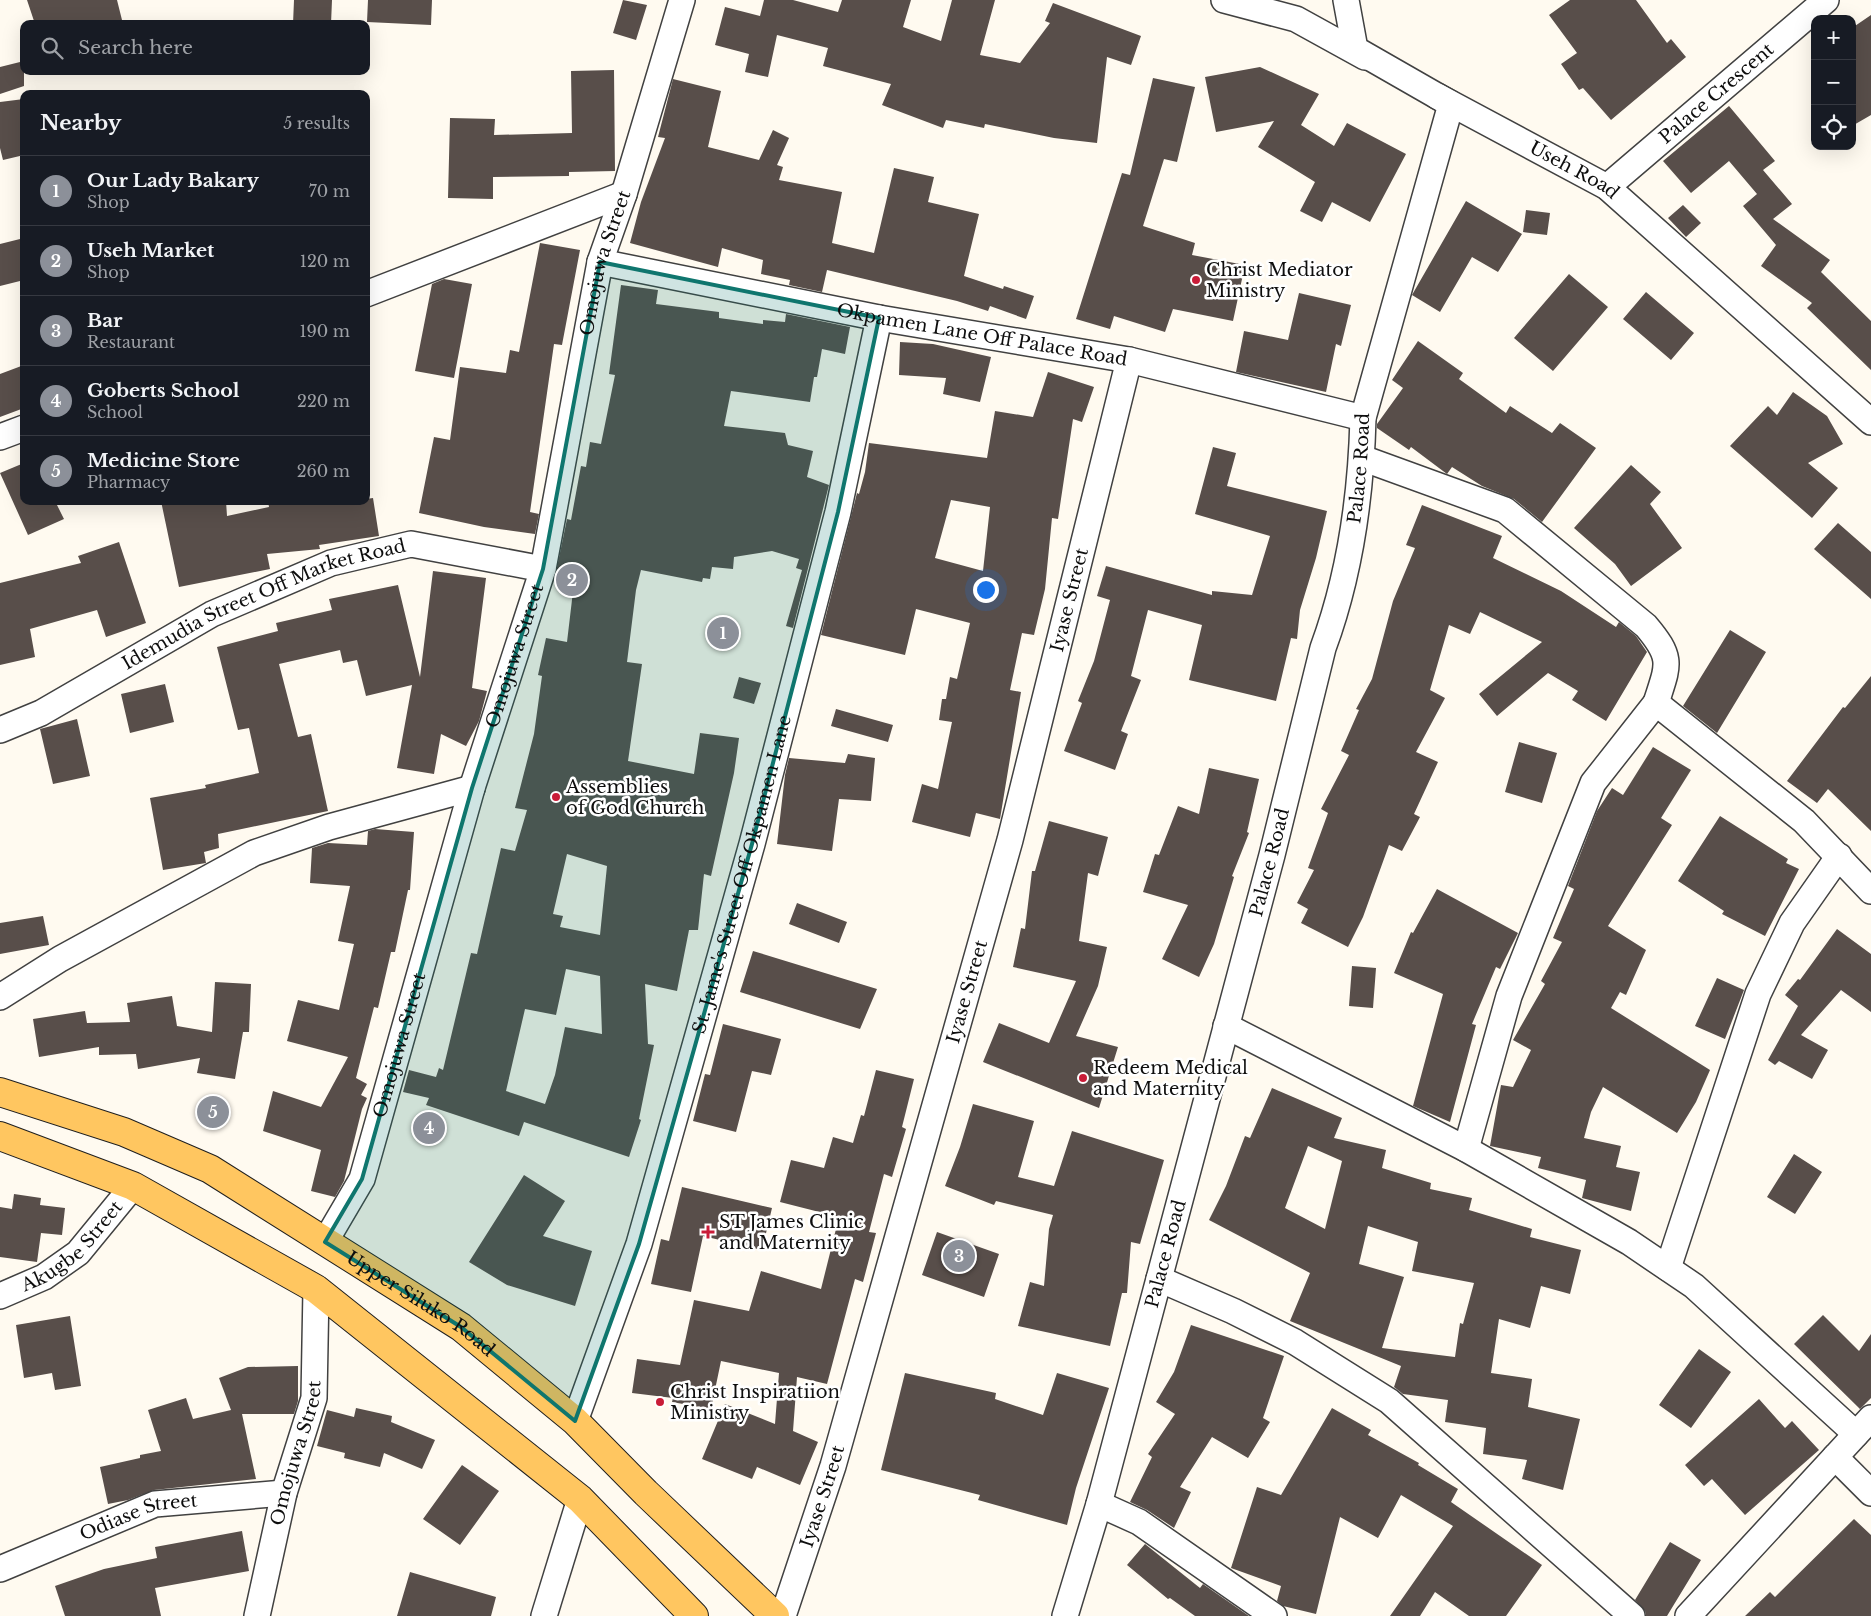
<!DOCTYPE html>
<html lang="en">
<head>
<meta charset="utf-8">
<style>
	:root { --surface:#171b24; --page:#20242c; --text:#f1f3f6; --muted:#9ea1a6; --line:#363941; --accent:#8c9099 }
	body { margin:0; font-family:"Libre Baskerville",serif; background:var(--page); color:var(--text) }
	.controls { position:absolute; right:15px; top:15px; display:grid; overflow:hidden; border-radius:10px; box-shadow:0 5px 20px #0002 }
	.controls button { width:45px; height:45px; display:grid; place-items:center; padding:0; border:0; border-bottom:1px solid var(--line); background:var(--surface); color:var(--text); font:25px sans-serif }
	.you { position:absolute; left:985px; top:589px; width:18px; height:18px; margin:-12px; border:4px solid #fff; border-radius:50%; background:#1a73e8; box-shadow:0 0 0 8px #1a73e833 }
	.badge { display:grid; place-items:center; width:32px; height:32px; border-radius:50%; background:var(--accent); color:#fff; font-size:16px; font-weight:700 }
	.pin { position:absolute; translate:-50% -50%; border:2px solid #fff; box-shadow:0 1px 5px #0006 }
	.list { margin:0; padding:0; list-style:none }
	h2 { display:flex; justify-content:space-between; align-items:center; height:65px; margin:0; padding:0 20px; font-size:21px }
	h2 small { font-size:16px; font-weight:400; color:var(--muted) }
	.list li { display:grid; grid-template-columns:32px 1fr auto; gap:15px; align-items:center; box-sizing:border-box; height:70px; padding:0 20px; border-top:1px solid var(--line) }
	.list b { display:block; font-size:19px; white-space:nowrap }
	.list p { margin:0; font-size:16px; white-space:nowrap; color:var(--muted) }
	.list em { font-size:16px; font-style:normal; color:var(--muted) }
	.icon { flex:none; width:28px; height:28px; fill:none; stroke:currentColor; stroke-width:2; stroke-linecap:round; stroke-linejoin:round }
	.map { position:relative; flex:none; width:1871px; height:1616px; overflow:hidden }
	.search { position:absolute; background:var(--surface); box-shadow:0 5px 20px #0002; left:20px; top:20px; width:350px; height:55px; display:flex; align-items:center; gap:12px; box-sizing:border-box; padding:0 18px; border-radius:10px; color:var(--muted); font-size:19px }
	.panel { position:absolute; background:var(--surface); box-shadow:0 5px 20px #0002; left:20px; top:90px; width:350px; height:415px; border-radius:10px }
	.map>svg:first-child { display:block }
	.building { fill:#584e4a; fill-rule:evenodd }
	.lines { fill:none; stroke-linecap:round; stroke-linejoin:round }
	.minor-casing { stroke:#414141; stroke-width:28 }
	.primary-casing { stroke:#1f1f1f; stroke-width:30 }
	.minor { stroke:#fff; stroke-width:25 }
	.primary { stroke:#ffc660; stroke-width:28 }
	.marked { fill:#0f766e; fill-opacity:0.2; stroke:#0f766e; stroke-width:4; stroke-linejoin:round }
	.poi-dot { fill:#c91c38; stroke:#fff; stroke-width:2 }
	.labels { text-anchor:middle; stroke-width:5; stroke-linejoin:round; paint-order:stroke }
	.street-label { font-size:18px; fill:#0e0e0e; stroke:#fff }
	.poi-label { font-size:18px; fill:#0e0e0e; stroke:#fff; text-anchor:start }
</style>
</head>
<body>
<div class="map">
<svg width="1871" height="1616" viewBox="0 0 1871 1616">
	<rect width="100%" height="100%" fill="#fffaf0"/>
	<path class="building" d="M27,0H117L123,24H35Z
		M294,0H332L331,24H293Z
		M368,0H432L431,25L367,22Z
		M623,0L647,5L636,40L613,33Z
		M764,0H793L838,12L842,0H911L903,27L941,41L952,0H995L980,55L1020,63L1050,23L1045,21L1053,3L1141,36L1131,65L1107,57L1097,143L1054,138L985,124L984,128L946,120L943,128L882,105L891,84L823,66L828,48L777,35L768,77L745,72L749,54L715,45L725,7L760,16Z
		M1570,0H1636L1667,43L1671,39L1686,57L1611,120L1583,88L1579,90L1561,64L1577,53L1549,15Z
		M1871,15V115L1852,126V28Z
		M24,61V86L0,94V67Z
		M1260,67L1319,94L1301,125L1334,146L1347,123L1406,154L1370,222L1332,202L1322,222L1300,211L1315,182L1258,147L1274,121L1216,132L1205,77Z
		M614,70L615,171L569,172V176L493,177V199L448,198L450,118L495,119L494,135L572,133L571,71Z
		M1153,78L1195,87L1177,162L1164,159L1143,226L1195,243L1192,255L1245,265L1233,321L1173,309L1165,332L1114,316L1110,329L1076,319L1122,173L1130,175Z
		M673,79L721,91L708,147L759,160L773,130L789,138L777,165L783,167L779,180L842,192L832,243L874,253L894,168L934,177L928,202L979,214L964,276L1003,289L1004,286L1034,296L1026,319L990,306L988,311L957,301L827,270L822,292L789,285L790,280L761,274L763,260L722,248L718,267L630,243L641,202L665,138L658,137Z
		M24,99V155L3,160L0,148V102Z
		M1729,106L1775,161L1763,170L1792,204L1773,219L1830,260L1821,272L1871,321V370L1807,308L1812,303L1761,266L1776,245L1743,206L1757,194L1729,161L1691,193L1663,161Z
		M1466,201L1522,234L1498,272L1472,257L1440,312L1412,295Z
		M1683,205L1701,223L1686,237L1668,218Z
		M1526,210L1550,213L1547,235L1523,232Z
		M24,238V280L0,286V244Z
		M540,243L580,250L562,345L554,344L530,512L539,514L535,534L484,527L419,513L434,437L450,440L460,367L506,373L510,350L519,352Z
		M1569,274L1608,307L1553,371L1514,338Z
		M444,279L472,284L454,378L415,371L432,284Z
		M621,285L658,290L656,304L719,312V318L763,324V320L785,322L786,314L850,327L845,354L822,349L817,377H814L810,402L731,391L724,426L785,433L788,445L813,451L807,477L829,485L793,628L786,626L802,570L796,568L799,559L772,551L734,557L733,569L712,567L710,579L703,578L702,582L641,570L636,590L627,662L642,664L628,761L694,774L700,733L739,738L734,773L711,876L704,874L698,930H689L677,991L645,984L648,1044L654,1045L639,1119L641,1120L629,1157L524,1122L519,1136L426,1105L429,1098L403,1092L409,1070L436,1077L439,1068L443,1070L471,953L477,954L501,848L515,851L527,810L515,808L534,734L542,676L538,675L546,638L567,642L574,583L555,577L567,519L571,520L581,466L586,467L590,442L601,444L615,375L609,374ZM567,854L607,866L600,935L560,927L563,916L553,914ZM566,969L600,976L602,1034L565,1027L555,1075L545,1104L506,1091L525,1009L556,1015Z
		M1646,292L1694,333L1671,360L1623,319Z
		M1299,293L1351,305L1341,346L1336,344L1326,392L1236,372L1244,331L1288,340Z
		M1418,341L1463,373L1459,379L1506,413L1510,406L1552,433L1560,423L1596,448L1542,522L1514,499L1482,486L1452,467L1447,474L1411,447L1409,450L1377,428V424L1403,388L1392,380Z
		M900,342L933,344L991,357L980,402L943,394L946,378L899,375Z
		M24,365V408L0,417V374Z
		M1048,372L1094,387L1082,422L1073,419L1058,519L1052,518L1045,589L1034,635L1022,633L1010,690L1021,692L1000,819L976,813L970,837L912,822L922,784L938,789L952,722L939,720L942,699H946L950,677L957,679L970,623L916,609L905,655L821,635L857,493L859,494L865,472L869,443L987,458L995,411L1033,417ZM951,500L990,507L983,571L935,558Z
		M1793,392L1827,416L1843,444L1808,463L1838,488L1812,518L1730,446L1768,406L1777,415Z
		M1213,447L1236,453L1227,486L1327,511L1316,558L1300,610L1297,639L1291,638L1276,701L1189,680L1202,625L1148,610L1131,676L1141,680L1121,731L1128,734L1115,770L1064,751L1082,703L1078,701L1094,661L1110,600L1097,596L1106,566L1212,595V591L1252,595L1270,536L1195,514Z
		M24,463V501H55L64,519L28,535L0,473Z
		M1631,465L1661,492L1650,504L1682,548L1631,586L1615,564L1574,528Z
		M373,498L379,536L319,545L320,549L267,554L270,569L179,587L161,501H226L227,516L269,507L268,501H366V499Z
		M1422,505L1502,536L1493,558L1561,591L1616,627L1619,622L1636,636L1647,652L1606,721L1572,700L1578,691L1548,673L1497,716L1479,694L1542,642L1480,612L1470,634L1449,625L1430,690L1445,698L1416,752L1438,762L1414,814L1420,817L1402,851L1389,845L1363,917L1348,947L1301,923L1308,909L1297,903L1314,870L1308,868L1328,813L1321,809L1349,755L1341,751L1359,710L1356,709L1372,679L1393,601L1415,548L1406,545Z
		M1838,523L1871,552V599L1814,549Z
		M119,542L146,623L106,637L97,610L30,629L35,657L0,665V583L81,563L78,556Z
		M433,571L486,578L472,688L487,691L479,721L466,746L441,734L434,774L397,768L412,685L366,696L357,660L343,663L340,650L279,664L298,737L311,734L328,811L218,834L219,848L204,852L206,863L163,870L150,798L206,788L205,785L259,773L249,728L238,730L217,647L278,631L276,623L332,610L329,599L398,585L420,677Z
		M1730,630L1766,652L1717,733L1683,706Z
		M1871,676V831L1828,789L1817,803L1787,781L1843,707L1845,708Z
		M739,677L761,683L754,704L733,698Z
		M165,684L174,722L130,733L121,694Z
		M836,709L893,725L888,742L831,726Z
		M77,719L90,776L53,784L40,729Z
		M1519,742L1557,753L1542,803L1505,792Z
		M1653,747L1691,770L1661,818L1672,825L1608,926L1646,950L1626,995L1620,992L1611,1008L1710,1070L1696,1102L1677,1133L1603,1087L1591,1112L1584,1138L1621,1146L1616,1167L1640,1172L1631,1211L1582,1198L1586,1180L1538,1168L1541,1157L1490,1146L1501,1085L1513,1087L1531,1050L1513,1040L1545,984L1541,981L1562,942L1553,938L1574,889L1568,886L1597,811L1612,788L1623,795Z
		M848,754L875,758L871,801L839,799L832,851L777,844L785,775L789,758L845,763Z
		M1209,768L1259,779L1247,832L1249,833L1232,876L1234,877L1214,944L1199,977L1162,959L1188,905L1143,892L1155,854L1159,855L1178,806L1199,814Z
		M1720,816L1788,859L1786,863L1799,869L1765,936L1722,914L1724,911L1678,881Z
		M1049,821L1108,837L1098,876L1088,873L1079,941L1107,947L1098,986L1076,1036L1118,1047L1099,1108L983,1062L999,1023L1049,1043L1076,981L1013,967L1021,928L1025,929L1032,871H1035Z
		M375,829L414,832L410,890H408L395,952H391L378,1008L374,1007L356,1078L367,1084L361,1095L367,1098L362,1109L344,1181L335,1197L311,1191L321,1150L263,1131L273,1091L321,1107L348,1057L287,1041L298,1000L339,1010L354,944L338,941L350,886L310,883L312,848L328,843L367,845L368,831Z
		M1437,889L1518,933L1500,969L1496,967L1472,1024L1476,1025L1450,1122L1413,1106L1443,994L1394,973L1411,932L1413,933Z
		M797,903L847,922L839,943L789,924Z
		M43,916L49,945L0,954V923Z
		M1837,929L1871,954V1012L1841,990L1801,1035L1828,1050L1812,1079L1779,1061L1775,1065L1768,1060L1798,1006L1785,995L1798,979L1800,980Z
		M753,951L877,989L860,1029L740,992Z
		M1352,966L1376,968L1373,1008L1349,1006Z
		M1717,978L1744,990L1725,1039L1695,1026Z
		M215,982L251,984L249,1032H243L235,1079L197,1073L200,1058L138,1069L136,1054L99,1055V1047L39,1057L33,1019L85,1011L87,1023L130,1022L127,1003L172,996L177,1026L212,1032Z
		M723,1024L781,1039L771,1075L752,1071L736,1132L693,1121L705,1074L710,1075Z
		M876,1070L914,1079L902,1127L906,1129L892,1177L884,1174L869,1232L876,1233L863,1282L855,1279L827,1384L797,1377L793,1431L818,1442L800,1485L757,1467L752,1479L702,1459L725,1404L775,1424L779,1373L721,1361L711,1409L672,1402L673,1398L632,1393L637,1359L680,1365L694,1300L749,1311L761,1271L821,1289L839,1217L780,1202L791,1160L824,1168L833,1137L853,1143L861,1115L864,1116Z
		M1272,1088L1342,1118L1334,1138L1386,1150L1382,1168L1431,1183L1430,1189L1472,1198L1469,1210L1532,1229L1530,1237L1581,1250L1570,1294L1541,1286L1530,1328L1499,1319L1491,1373L1532,1379L1528,1407L1580,1419L1563,1490L1522,1479L1527,1460L1483,1454L1486,1428L1445,1422L1448,1400L1403,1394L1394,1387L1401,1366L1290,1321L1310,1273L1209,1220L1226,1186L1245,1136L1250,1138ZM1308,1146L1342,1161L1325,1229L1285,1208ZM1368,1226L1418,1242L1412,1271L1474,1283L1463,1324L1460,1323L1455,1357L1382,1348L1404,1277L1359,1264Z
		M973,1104L1034,1121L1018,1177L1054,1186L1072,1131L1164,1160L1140,1244L1131,1242L1127,1293H1122L1110,1346L1018,1326L1030,1282L1044,1286L1049,1229L1053,1215L996,1201L994,1205L945,1186L960,1147Z
		M1794,1154L1822,1172L1795,1214L1767,1197Z
		M524,1175L565,1201L543,1236L592,1251L575,1306L507,1285L469,1262Z
		M682,1187L772,1208L762,1250L703,1236L691,1292L651,1284L661,1239L669,1241Z
		M14,1194L41,1198L40,1205L65,1208L62,1235L41,1233L37,1262L0,1257V1207L12,1209Z
		M937,1232L999,1254L984,1297L922,1275Z
		M1823,1315L1859,1351L1871,1334V1398L1860,1409L1794,1344Z
		M70,1316L81,1386L55,1390L52,1373L24,1378L16,1325Z
		M1191,1325L1284,1356L1263,1418L1270,1422L1248,1458L1212,1437L1180,1487L1191,1492L1174,1528L1147,1510L1130,1502L1152,1457L1148,1454L1175,1414L1156,1402L1174,1372Z
		M1699,1349L1731,1372L1691,1428L1659,1405Z
		M298,1366V1401L294,1414H242L256,1479L154,1490L128,1500L108,1504L100,1467L140,1458V1455L161,1451L148,1410L186,1398L193,1419L231,1410L219,1378L248,1367Z
		M905,1373L996,1393L995,1399L1043,1415L1057,1373L1109,1388L1076,1488L1067,1525L978,1500L980,1495L881,1470Z
		M1759,1399L1785,1428L1792,1421L1819,1450L1745,1515L1712,1479L1704,1486L1685,1465Z
		M356,1408L392,1416L391,1422L435,1440L422,1469L384,1453L380,1467L344,1458L345,1453L317,1446L327,1410L354,1417Z
		M1332,1408L1371,1430L1368,1435L1419,1463L1418,1465L1458,1489L1451,1502L1542,1565L1506,1616H1469L1435,1592L1420,1616H1390L1453,1526L1401,1495L1378,1538L1340,1517L1316,1614L1283,1606L1277,1601L1281,1586L1231,1568L1257,1487L1281,1495Z
		M462,1465L499,1491L460,1545L423,1519Z
		M1854,1519L1871,1535V1616H1745L1770,1592L1775,1597Z
		M242,1531L249,1571L155,1588L161,1616H65L55,1586L104,1569L157,1558L155,1547Z
		M1670,1542L1701,1560L1667,1616H1646L1645,1611L1635,1600Z
		M1145,1544L1200,1588L1203,1584L1249,1616H1195L1170,1598L1168,1599L1127,1565Z
		M410,1572L496,1597L491,1616H397Z"/>
	<g class="lines">
		<g class="minor-casing">
			<g id="minor">
				<path d="M1224,0L1296,19L1365,57"/>
				<path id="s1" d="M1437,96L1607,187L1871,422"/>
				<path id="s2" d="M1607,187L1826,0"/>
				<path id="s3" d="M600,262L879,318L1129,360L1363,418"/>
				<path d="M366,294L624,194"/>
				<path d="M0,437L24,428"/>
				<path d="M1362,458L1505,510L1646,626C1674,659 1668,665 1656,703"/>
				<path id="s4" d="M0,730L41,713L212,614L331,563L411,544L543,569"/>
				<path d="M0,997L60,959L254,853L329,827L472,788"/>
				<path d="M1226,1026L1466,1149L1629,1242L1694,1286L1856,1434"/>
				<path d="M1466,1149L1509,996L1593,783L1656,703L1804,821L1871,891"/>
				<path id="s5" d="M325,1242L362,1179L472,788L543,569L600,262L624,194L682,0"/>
				<path d="M1668,1268L1758,994L1792,923L1839,856"/>
				<path d="M1159,1279L1233,1311L1295,1342L1389,1401L1632,1616"/>
				<path id="s6" d="M0,1296L44,1277L78,1253L133,1186"/>
				<path id="s7" d="M575,1421L639,1244L752,844L838,512L879,318"/>
				<path d="M1835,1457L1871,1493"/>
				<path d="M1099,1504L1139,1522L1274,1616"/>
				<path id="s8" d="M0,1569L155,1504L284,1493"/>
				<path id="s9" d="M257,1616L284,1493L314,1398L316,1289"/>
				<path d="M544,1616L580,1499"/>
				<path id="s10" d="M783,1616L833,1466L1010,840L1129,360"/>
				<path id="s11" d="M1065,1616L1099,1504L1272,855L1323,648C1350,575 1361,496 1363,418L1451,104L1355,49L1346,0"/>
				<path d="M1688,1616L1871,1418"/>
			</g>
		</g>
		<g class="primary-casing">
			<g id="primary">
				<path id="s12" d="M0,1092L124,1132L210,1169L461,1327L575,1421L646,1493L775,1616"/>
				<path d="M0,1136L133,1186L316,1289L580,1499L694,1616"/>
			</g>
		</g>
		<use href="#minor" class="minor"/>
		<use href="#primary" class="primary"/>
	</g>
	<path class="marked" d="M600,262L879,318L838,512L752,844L639,1244L575,1421L461,1327L325,1242L362,1179L472,788L543,569Z"/>
	<g class="poi-dot">
		<circle cx="1196" cy="280" r="5"/>
		<circle cx="556" cy="797" r="5"/>
		<circle cx="1083" cy="1078" r="5"/>
		<path d="M705.5 1224.5h5v5h5v5h-5v5h-5v-5h-5v-5h5z"/>
		<circle cx="660" cy="1402" r="5"/>
	</g>
	<g class="labels">
		<g class="street-label">
			<text dy="6" stroke="none"><textPath href="#s2" startOffset="144">Palace Crescent</textPath></text>
			<text dy="6" stroke="none"><textPath href="#s1" startOffset="156">Useh Road</textPath></text>
			<text dy="6" stroke="none"><textPath href="#s5" startOffset="1022">Omojuwa Street</textPath></text>
			<text dy="6" stroke="none"><textPath href="#s3" startOffset="389">Okpamen Lane Off Palace Road</textPath></text>
			<text dy="6" stroke="none"><textPath href="#s11" startOffset="1186">Palace Road</textPath></text>
			<text dy="6" stroke="none"><textPath href="#s10" startOffset="1056">Iyase Street</textPath></text>
			<text dy="6" stroke="none"><textPath href="#s4" startOffset="294">Idemudia Street Off Market Road</textPath></text>
			<text dy="6" stroke="none"><textPath href="#s5" startOffset="618">Omojuwa Street</textPath></text>
			<text dy="6" stroke="none"><textPath href="#s11" startOffset="781">Palace Road</textPath></text>
			<text dy="6" stroke="none"><textPath href="#s7" startOffset="572">St. Jame's Street Off Okpamen Lane</textPath></text>
			<text dy="6" stroke="none"><textPath href="#s10" startOffset="651">Iyase Street</textPath></text>
			<text dy="6" stroke="none"><textPath href="#s5" startOffset="212">Omojuwa Street</textPath></text>
			<text dy="6" stroke="none"><textPath href="#s6" startOffset="89">Akugbe Street</textPath></text>
			<text dy="6" stroke="none"><textPath href="#s11" startOffset="376">Palace Road</textPath></text>
			<text dy="6" stroke="none"><textPath href="#s12" startOffset="474">Upper Siluko Road</textPath></text>
			<text dy="6" stroke="none"><textPath href="#s9" startOffset="168">Omojuwa Street</textPath></text>
			<text dy="6" stroke="none"><textPath href="#s10" startOffset="126">Iyase Street</textPath></text>
			<text dy="6" stroke="none"><textPath href="#s8" startOffset="149">Odiase Street</textPath></text>
		</g>
		<g class="poi-label">
			<text x="1206" y="276">Christ Mediator<tspan x="1206" dy="21">Ministry</tspan></text>
			<text x="566" y="793">Assemblies<tspan x="566" dy="21">of God Church</tspan></text>
			<text x="1093" y="1074">Redeem Medical<tspan x="1093" dy="21">and Maternity</tspan></text>
			<text x="719" y="1228">ST James Clinic<tspan x="719" dy="21">and Maternity</tspan></text>
			<text x="670" y="1398">Christ Inspiratiion<tspan x="670" dy="21">Ministry</tspan></text>
		</g>
	</g>
</svg>
<div class="controls">
<button>+</button>
<button>−</button>
<button><svg class="icon" aria-label="locate" viewBox="0 0 24 24"><circle cx="12" cy="12" r="6"/><path d="M12 2v4M12 18v4M2 12h4M18 12h4"/></svg></button>
</div>
<div class="you"></div>
<div class="pin badge" style="left:723px;top:633px">1</div>
<div class="pin badge" style="left:572px;top:580px">2</div>
<div class="pin badge" style="left:959px;top:1256px">3</div>
<div class="pin badge" style="left:429px;top:1128px">4</div>
<div class="pin badge" style="left:213px;top:1112px">5</div>
<div class="search"><svg class="icon" aria-label="search" viewBox="0 0 24 24"><circle cx="10" cy="10" r="6"/><path d="M15 15l6 6"/></svg>Search here</div>
<section class="panel">
<h2>Nearby<small>5 results</small></h2>
<ul class="list">
<li><span class="badge">1</span><div><b>Our Lady Bakary</b><p>Shop</p></div><em>70 m</em></li>
<li><span class="badge">2</span><div><b>Useh Market</b><p>Shop</p></div><em>120 m</em></li>
<li><span class="badge">3</span><div><b>Bar</b><p>Restaurant</p></div><em>190 m</em></li>
<li><span class="badge">4</span><div><b>Goberts School</b><p>School</p></div><em>220 m</em></li>
<li><span class="badge">5</span><div><b>Medicine Store</b><p>Pharmacy</p></div><em>260 m</em></li>
</ul>
</section>
</div>
</body>
</html>
